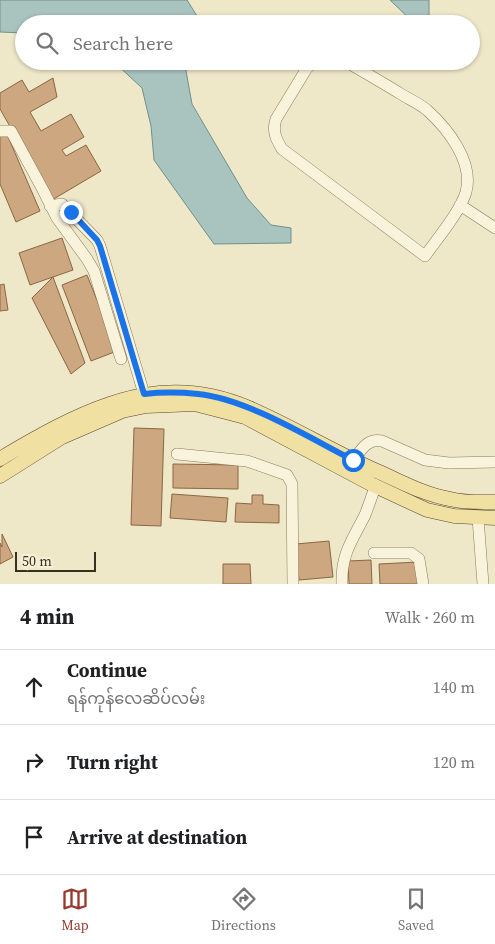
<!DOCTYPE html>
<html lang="en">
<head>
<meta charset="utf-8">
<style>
	:root { --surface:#fff; --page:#f6f6f6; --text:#202124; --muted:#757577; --line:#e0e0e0; --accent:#99382d }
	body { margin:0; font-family:"Source Serif 4","Noto Sans Myanmar",serif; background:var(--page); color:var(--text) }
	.scale { position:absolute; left:15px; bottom:12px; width:81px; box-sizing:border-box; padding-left:5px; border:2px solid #3b3020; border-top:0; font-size:14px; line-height:18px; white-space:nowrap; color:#3b3020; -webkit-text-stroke:4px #f6f0d8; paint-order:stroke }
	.stop { position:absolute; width:15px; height:15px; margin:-11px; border:4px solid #1a73e8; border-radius:50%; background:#fff }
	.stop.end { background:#1a73e8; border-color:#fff; box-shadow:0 1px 5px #0008 }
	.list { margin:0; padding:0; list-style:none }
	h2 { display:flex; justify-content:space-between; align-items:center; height:65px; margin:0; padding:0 20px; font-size:21px }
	h2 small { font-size:16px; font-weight:400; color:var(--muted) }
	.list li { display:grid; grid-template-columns:32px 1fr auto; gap:15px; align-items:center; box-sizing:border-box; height:75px; padding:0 20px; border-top:1px solid var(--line) }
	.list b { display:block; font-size:19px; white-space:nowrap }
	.list p { margin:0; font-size:16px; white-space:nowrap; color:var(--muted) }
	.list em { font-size:16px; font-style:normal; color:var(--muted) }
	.icon { flex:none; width:28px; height:28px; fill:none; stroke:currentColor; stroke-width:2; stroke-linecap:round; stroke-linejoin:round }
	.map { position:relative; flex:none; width:495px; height:584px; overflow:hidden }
	.search { position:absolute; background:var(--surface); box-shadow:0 1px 4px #0004; left:15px; right:15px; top:15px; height:55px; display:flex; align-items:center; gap:12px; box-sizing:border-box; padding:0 18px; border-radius:28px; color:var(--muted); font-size:19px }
	.sheet { height:290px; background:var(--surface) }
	nav { display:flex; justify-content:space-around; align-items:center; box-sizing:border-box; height:70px; border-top:1px solid var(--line); background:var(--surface); font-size:14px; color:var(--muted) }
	nav a { display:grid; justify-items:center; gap:2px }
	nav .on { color:var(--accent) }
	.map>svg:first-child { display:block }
	.water { fill:#a9c3be; stroke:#6f918c }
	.building { fill:#cca77f; stroke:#8a6743 }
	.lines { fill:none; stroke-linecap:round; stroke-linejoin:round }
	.minor-casing { stroke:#8b7a5d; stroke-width:12 }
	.major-casing { stroke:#594831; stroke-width:15 }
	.minor { stroke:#f9f3dc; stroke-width:11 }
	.major { stroke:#f0e0a1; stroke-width:14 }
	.route { stroke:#1a73e8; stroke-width:6 }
</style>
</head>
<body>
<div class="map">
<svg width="495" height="584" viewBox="0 0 495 584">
	<rect width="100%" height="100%" fill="#eee7c8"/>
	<path class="water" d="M0,0H187L197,16L193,24H24V33L0,32Z
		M390,0H429V24H415Z
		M113,61H186V71L192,104L247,198L271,225L291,228V243L214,244L154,160L151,126L142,88Z"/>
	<path class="building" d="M53,78L57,97L30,112L41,131L71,114L84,137L62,150L66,156L86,145L101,171L52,200L0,109V93L22,80L29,92Z
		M6,132L40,211L16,222L0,184V135Z
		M62,238L73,270L30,285L19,253Z
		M87,275L117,351L91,361L62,285Z
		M53,277L85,363L71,374L32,298Z
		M4,284L8,310L0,311V285Z
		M134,428L164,429L161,526L131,525Z
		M173,464L238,465V489L173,488Z
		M172,494L228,498L226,522L170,518Z
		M252,495H263V504L279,505V523L235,522L236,503L252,504Z
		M2,534L13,557L0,564V543L2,547Z
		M329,541L333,577L299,580L296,544Z
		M371,560L372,584H349L348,561Z
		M418,562L419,584H380L379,564Z
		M223,564H250L251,584H223Z"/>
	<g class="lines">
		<g class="minor-casing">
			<path id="minor" d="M315,61L307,68L276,119C272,131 276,139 282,149L425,256C437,239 460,212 466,192C474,162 448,129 427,110C420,104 409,99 401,94C383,83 364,72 345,61
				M0,131H11L43,190L57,218L87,259L94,271L121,359
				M460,205L495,228
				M50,206L62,204L97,240L100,246L144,394
				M177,454L247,461L287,475L292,484L293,584
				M353,461C361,450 367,438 382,441L425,460L449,463L495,462
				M478,518L483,584
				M374,553H411L419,559L423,584
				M342,584C341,554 352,541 365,515C369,505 372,495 376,485"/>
		</g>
		<g class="major-casing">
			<path id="major" d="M0,459C14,450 29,442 43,434C111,397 174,376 249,408C293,427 335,453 379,472C402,482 425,495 450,499C465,503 480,502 495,502
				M0,476L62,437L122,411L146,406L195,404L245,417L371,484L427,510L454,516L495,518"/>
		</g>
		<use href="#minor" class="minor"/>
		<use href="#major" class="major"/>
	</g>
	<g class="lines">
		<path class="route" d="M71,212L97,240L100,246L144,394C162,392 179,392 198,394C247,399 308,437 353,460"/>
	</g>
</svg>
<div class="scale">50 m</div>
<div class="stop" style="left:353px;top:460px"></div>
<div class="stop end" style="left:71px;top:212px"></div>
<div class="search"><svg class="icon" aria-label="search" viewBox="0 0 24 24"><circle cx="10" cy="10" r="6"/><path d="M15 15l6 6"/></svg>Search here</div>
</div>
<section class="sheet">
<h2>4 min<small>Walk · 260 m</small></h2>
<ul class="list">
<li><svg class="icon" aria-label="ahead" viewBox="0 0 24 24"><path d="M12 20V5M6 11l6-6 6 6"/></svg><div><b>Continue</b><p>ရန်ကုန်လေဆိပ်လမ်း</p></div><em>140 m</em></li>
<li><svg class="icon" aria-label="right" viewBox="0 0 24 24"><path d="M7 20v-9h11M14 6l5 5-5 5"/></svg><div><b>Turn right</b></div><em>120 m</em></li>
<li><svg class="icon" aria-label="arrive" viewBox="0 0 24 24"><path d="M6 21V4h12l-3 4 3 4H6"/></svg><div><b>Arrive at destination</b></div></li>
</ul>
</section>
<nav>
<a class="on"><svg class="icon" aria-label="map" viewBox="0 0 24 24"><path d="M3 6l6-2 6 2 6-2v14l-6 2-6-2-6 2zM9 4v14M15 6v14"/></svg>Map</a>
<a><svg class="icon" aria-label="directions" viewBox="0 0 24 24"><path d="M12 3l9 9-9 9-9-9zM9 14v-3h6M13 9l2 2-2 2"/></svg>Directions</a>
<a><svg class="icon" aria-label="saved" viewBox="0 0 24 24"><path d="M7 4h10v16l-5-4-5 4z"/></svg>Saved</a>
</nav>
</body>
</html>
